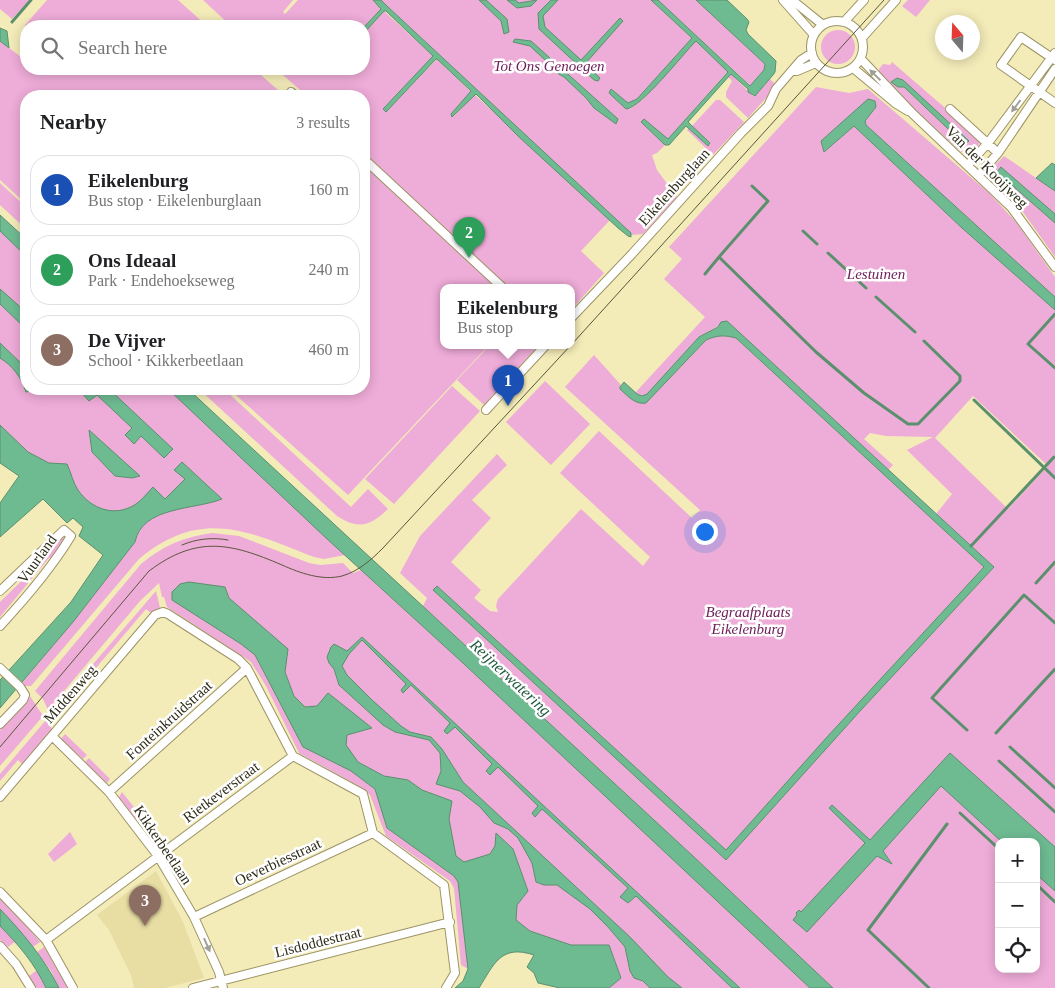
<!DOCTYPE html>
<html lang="en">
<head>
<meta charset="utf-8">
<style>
	:root { --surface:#fff; --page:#f6f6f6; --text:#202124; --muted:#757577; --line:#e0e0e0; --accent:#1a73e8 }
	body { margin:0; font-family:Georgia,serif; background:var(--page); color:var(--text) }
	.controls { position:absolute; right:15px; bottom:15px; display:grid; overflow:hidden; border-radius:10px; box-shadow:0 2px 12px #0003 }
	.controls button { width:45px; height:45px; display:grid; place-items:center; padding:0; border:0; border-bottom:1px solid var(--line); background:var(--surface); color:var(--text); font:25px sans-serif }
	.compass { position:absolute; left:935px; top:15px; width:45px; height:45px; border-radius:50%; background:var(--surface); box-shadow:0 2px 12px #0003; rotate:341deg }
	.you { position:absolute; left:704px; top:531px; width:18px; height:18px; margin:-12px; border:4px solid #fff; border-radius:50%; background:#1a73e8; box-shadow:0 0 0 8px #1a73e833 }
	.badge { display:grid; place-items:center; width:32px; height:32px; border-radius:50%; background:var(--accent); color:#fff; font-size:16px; font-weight:700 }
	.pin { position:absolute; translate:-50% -41px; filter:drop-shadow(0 1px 2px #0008) }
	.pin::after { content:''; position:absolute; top:26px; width:18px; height:15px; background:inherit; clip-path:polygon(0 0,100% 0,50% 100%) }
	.popup { position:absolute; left:440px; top:284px; width:135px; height:65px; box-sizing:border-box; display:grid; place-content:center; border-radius:10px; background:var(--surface); filter:drop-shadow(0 1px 4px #0005); font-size:16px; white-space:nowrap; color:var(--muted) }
	.popup b { font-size:19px; color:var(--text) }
	.popup::after { content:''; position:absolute; left:50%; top:100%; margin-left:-10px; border:10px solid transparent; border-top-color:var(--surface) }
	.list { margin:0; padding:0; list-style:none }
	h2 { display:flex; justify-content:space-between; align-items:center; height:65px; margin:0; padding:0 20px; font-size:21px }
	h2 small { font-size:16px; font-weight:400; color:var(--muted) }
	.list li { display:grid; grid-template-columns:32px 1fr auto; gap:15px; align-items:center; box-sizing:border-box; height:70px; margin:0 10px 10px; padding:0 10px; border:1px solid var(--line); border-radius:20px }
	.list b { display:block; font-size:19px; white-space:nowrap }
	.list p { margin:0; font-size:16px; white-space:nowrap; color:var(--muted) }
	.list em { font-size:16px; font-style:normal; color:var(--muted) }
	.icon { flex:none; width:28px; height:28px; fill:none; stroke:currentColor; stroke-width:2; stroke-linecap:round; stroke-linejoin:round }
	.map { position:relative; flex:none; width:1055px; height:988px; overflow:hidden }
	.search { position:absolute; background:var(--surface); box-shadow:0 2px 12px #0003; left:20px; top:20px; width:350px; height:55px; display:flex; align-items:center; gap:12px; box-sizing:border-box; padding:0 18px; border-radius:20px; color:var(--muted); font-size:19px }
	.panel { position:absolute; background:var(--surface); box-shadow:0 2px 12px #0003; left:20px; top:90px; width:350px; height:305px; border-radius:20px }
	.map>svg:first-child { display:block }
	.built { fill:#e8dea4 }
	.green { fill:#eeacd8; fill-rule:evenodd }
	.water { fill:#6ebb92; stroke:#5b906d }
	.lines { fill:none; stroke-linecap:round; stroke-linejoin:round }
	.stream { stroke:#5b906d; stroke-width:3 }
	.street-casing { stroke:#9c9465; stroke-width:10 }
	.street { stroke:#fff; stroke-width:8 }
	.tram { stroke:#5a563b; stroke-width:1 }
	.oneway { fill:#a1a097 }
	.labels { text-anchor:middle; stroke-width:5; stroke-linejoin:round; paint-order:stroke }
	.park-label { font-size:15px; font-style:italic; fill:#6d2059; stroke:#fff }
	.street-label { font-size:15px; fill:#2e2b17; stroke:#fff }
	.water-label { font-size:16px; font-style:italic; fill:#1f593d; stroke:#fff }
</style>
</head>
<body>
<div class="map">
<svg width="1055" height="988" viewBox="0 0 1055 988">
	<rect width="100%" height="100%" fill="#f3ebb8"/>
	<path class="built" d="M156,871L183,922L204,978L165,988H134L131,975L109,930L97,915Z"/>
	<path class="green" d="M0,0H30L12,19L0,9Z
		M47,0H178L207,26H26V31L25,25Z
		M203,0H293L283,12L285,14L298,0H373L381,9L364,27L231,26Z
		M381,0H651L692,38L637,99L630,103H627L630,109L642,100L696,41L728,71L668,139L641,122L665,145L657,153L652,155L657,170L677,197L643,234L632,235Z
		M658,0H696L765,64L764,70L751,86Z
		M908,0H930L916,17L902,6Z
		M384,11L433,56L384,109L386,112L437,59L471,92L451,114L454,116L474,94L610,220L581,251L604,273L572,309V287H444V345H489L348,495L229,389H364V96H307L276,69H364V33Z
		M821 47a17 17 0 1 1 34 0a17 17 0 1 1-34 0Z
		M0,41L21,57L26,50V69H254L285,96H26V204L0,180Z
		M892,62L981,139L977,149L967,153L960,151L891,88L879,73V69L883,64L890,65ZM903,87L968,141L965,144Z
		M731,74L753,96H755L770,79L775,84L766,98L748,118L726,97V92L732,81L728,77Z
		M816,87L849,93L868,89L989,193L1016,222L1055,277V297L866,125L865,121L876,107L821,141L824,152L854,126L962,228L1055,310V988H833L694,857L423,606L427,598L400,573L420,536L497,454L507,465L472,500L491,518L451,562L481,590L474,598L490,611L498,612L496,606L498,599L581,509L643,566L650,557L560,473L599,431L692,518L700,510L565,387L594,355L621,385L620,387L646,403L706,340C717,335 725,335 736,338L984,567L827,737L726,850L437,586L433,590L726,860L861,710L994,567L936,514L952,494L907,450L933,437L886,436L870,433L864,439L893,465L888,470L727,321L699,337L647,394L642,396L635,393L705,317L664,279L682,259L669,247ZM973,396L1048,466L1008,509L935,438ZM999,842H1036V969H999Z
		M716,100H720L744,122L713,155L687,130L689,128L708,146L710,144L692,126Z
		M1004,156L1055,191V257L1018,205L987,173Z
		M0,183L26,207V229L0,205Z
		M0,227L26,252V389H171L345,555L324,559L314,557C248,531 201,507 139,559L31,686H25L22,683L73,622L135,542L0,432Z
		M490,345H539L484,405L457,380Z
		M545,381L590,424L551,465L506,422Z
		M452,386L480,411L394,504L365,479Z
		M199,389H224L351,507L368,489L388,509C370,526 359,530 337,516Z
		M212,533L239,536L309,563L320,565L343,563L353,573L361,570L464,664L811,988H596L534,955L517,951L500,956L493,965L485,978L461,965L454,888L450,881L386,836L370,795L364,789L299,753L266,686L251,662L167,607L164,597H162L159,583L140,601L48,710L43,699L35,691L141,564C162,546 184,537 212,533Z
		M63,537L66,539L52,558H49L0,617V602L48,555L46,552Z
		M156,591L160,608L151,613L146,609L56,715L52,717L50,714Z
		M30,696L43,716L0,766V730Z
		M46,720L53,730L23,765L18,760L0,781V774Z
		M65,734L87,755L83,759L61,739Z
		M89,758L110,779L107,783L85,762Z
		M122,792L141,816L136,819L119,797Z
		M142,819L161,842L155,845L138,822Z
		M70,832L77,844L54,862L48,854Z
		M0,895L3,898L40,942L33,947L0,909Z
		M0,926L16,941L8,947L0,940Z
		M44,947L68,988H59L51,971L37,952Z
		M37,970L46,988H35L29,976Z"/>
	<path class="water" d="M373,0H381L387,6L631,233V237L628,236L618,228L519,137L476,94L452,117L451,114L471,91L437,59H436L386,112L383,109L433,56L386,11H384L364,33V27L381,9Z
		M479,0H486L507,19L509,32L504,34L501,21Z
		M507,0H515L519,3L537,0L531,6L517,8Z
		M551,0H558L543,16L545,27L581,60L620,18L623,21L585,64L600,78L598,81L594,80L539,29L538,13Z
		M651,0H658L750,86L764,70L765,64L696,0H727L747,19L749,22L746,30L748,34L776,61L775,72L773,75L755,96L748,92V89L731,74L688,122L710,143L708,146L686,126L669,145H665L641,122L644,119L668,139L728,72L696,41C683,54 641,108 626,109L609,93L611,89L628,103L637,99L692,38Z
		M0,28L7,31L9,48L0,41Z
		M515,39L531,41L618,119L616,124L594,108L586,98L564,77L555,72L545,60L530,46L513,42Z
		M897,78L903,80L969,141L965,145L904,87H898L891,82Z
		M868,99L875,101L876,107L865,121L866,125L1055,297V310L962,228L854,126L824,152L821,141Z
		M1052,163L1055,165V191L1036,178Z
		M1001,167L1055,214V223L997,172Z
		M0,215L26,239V256L0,231Z
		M0,289L26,312V329L0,304Z
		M727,321L994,567L861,710L726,860L433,590L437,586L726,850L827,737L984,567L736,338C725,335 717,335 706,340L646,403C635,405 628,396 620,389V387L624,382L637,394L642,396L647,394L699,337L718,327L721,322Z
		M0,343L26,368V389H49L51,391L40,389L26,392C21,377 13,366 0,358Z
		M83,389H109L173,449L164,458L141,436L134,444L125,435L132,428L97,395L89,401L80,391Z
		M168,389H188L694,857L833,988H810L464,664L326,538Z
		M0,425L28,452L49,463L67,464C71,472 73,483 78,490C91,509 115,518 136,504C142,500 148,492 153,487L165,499L185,479L174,470L182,462L222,499C195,510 142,506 135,542L73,622L0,708V680L71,602L103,555L79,536L83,527L73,518L67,523L43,499L0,537V503L19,476L0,463Z
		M89,430L140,476L132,478L115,476L92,452Z
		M189,582L225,587L229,598L288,649L285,672L294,696L305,707L317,706L328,693L372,728L347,735L346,745L358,762L384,776L408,780L422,790L452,801L449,819L456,856L464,862L490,854L495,846L496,833L513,849L528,891L517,905L516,920L530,931L571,945H609L621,978L609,988H560L538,983L534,973L527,967L534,955C501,944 494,964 479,988H455L463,981L468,969L458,882L454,876L387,828L375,789L351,771L303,747L255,655L241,644L172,600V592L180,584Z
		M362,637L740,988H732L636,896L628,903L620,897L628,888L542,809L535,817L532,813L538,806L498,767L490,775L486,771L492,764L455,727L447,734L444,731L450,723L411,685L403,693L401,690L406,684L362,640L349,654L342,666L347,675L371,699L401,726L410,732L431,737L442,749L463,782L630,937L668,977L682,988H650L643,981L634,978L630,971L625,947L608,927L590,909L557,885H544L536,882L532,863L518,838L508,829L494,823L480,807L460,791L436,784L441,771L440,753L429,740L395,732L383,725L339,685L334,669L329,663L327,657L331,647L334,644L347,651Z
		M950,753L1055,847V891L1036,874V842H1002L941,786L883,851L892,864L877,856L807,932L793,920L797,915L796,913L799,910L801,912L865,843L829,808L832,805L870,840Z
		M0,909C23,933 44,958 59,988H46C35,964 18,944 0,926Z"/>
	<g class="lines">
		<path class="stream" d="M12,22L31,0
			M752,186L768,201L719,257L816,352L864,393L908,424H918L960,381V376L924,341
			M803,231L817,244
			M828,253L866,288
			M705,274L719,257
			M876,297L915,332
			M1055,314L1028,344L1055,368
			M974,400L1055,478
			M971,546L1054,457
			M1036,583L1055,562
			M967,730L932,698L1024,595L1055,623
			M996,733L1055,669
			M1010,747L1055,788
			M999,761L1055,812
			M960,813L999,849
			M1036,884L1055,902
			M929,988L868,930L947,824"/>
		<g class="street-casing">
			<path id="street" d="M783,0L814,35
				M792,0L823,25
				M811 47a26 26 0 1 1 52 0a26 26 0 1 1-52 0Z
				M844,22L864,0
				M862,38L896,0
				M861,59L913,114L1011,207L1055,267
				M1055,60L1021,37L1001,65L1055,103
				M853,68L895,103L908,111
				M793,71H797L816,63
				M291,92L296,96
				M950,109L998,153
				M364,159L502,287
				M968,165L988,143L1055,53
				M979,175L998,153L1055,69
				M572,317L632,254L741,133L768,106L776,89L801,60L812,53
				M486,410L546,345
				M0,591L64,530L71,536C51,569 26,598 0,626
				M0,668L20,687L25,695L23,700L0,724
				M52,736L109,792L158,856L194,917L219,972L223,988
				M109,792L247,668
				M0,797L155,615L163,612L168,614L238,659L247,668L293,756L363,794L373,833L444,885L455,973L446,988
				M0,892L46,940L73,988
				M194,917L373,833
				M46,940L293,756
				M0,946L16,964L31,988
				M193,988L450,922"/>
		</g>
		<use href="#street" class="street"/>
		<path class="tram" d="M572,344L884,0
			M182,545C196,539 212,537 228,540
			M0,747L149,571C197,535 231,543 282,565C300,573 322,581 342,576C359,571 371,560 383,548L571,345"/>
	</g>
	<defs><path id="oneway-solid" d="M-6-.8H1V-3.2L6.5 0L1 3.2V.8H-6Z" transform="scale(1.25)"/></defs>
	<g class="oneway">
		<use href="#oneway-solid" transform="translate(875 75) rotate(-136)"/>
		<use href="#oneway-solid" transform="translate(1016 106) rotate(127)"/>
		<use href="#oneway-solid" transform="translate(207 945) rotate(66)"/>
	</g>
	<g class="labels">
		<g class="park-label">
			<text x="549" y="71">Tot Ons Genoegen</text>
			<text x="876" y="279">Lestuinen</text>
			<text x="748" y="617">Begraafplaats<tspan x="748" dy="17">Eikelenburg</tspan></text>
		</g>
		<g class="street-label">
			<text transform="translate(987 167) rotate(45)" y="5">Van der Kooijweg</text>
			<text transform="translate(674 187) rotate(-48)" y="5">Eikelenburglaan</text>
			<text transform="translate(37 559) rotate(-54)" y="5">Vuurland</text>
			<text transform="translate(70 694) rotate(-49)" y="5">Middenweg</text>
			<text transform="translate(169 720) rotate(-42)" y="5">Fonteinkruidstraat</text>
			<text transform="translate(221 792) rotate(-37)" y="5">Rietkeverstraat</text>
			<text transform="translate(163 845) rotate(56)" y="5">Kikkerbeetlaan</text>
			<text transform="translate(278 862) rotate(-25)" y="5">Oeverbiesstraat</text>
			<text transform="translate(318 942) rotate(-14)" y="5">Lisdoddestraat</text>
		</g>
		<g class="water-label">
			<text transform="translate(511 677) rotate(43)" y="6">Reijnerwatering</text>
		</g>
	</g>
</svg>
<div class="controls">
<button>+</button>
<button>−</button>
<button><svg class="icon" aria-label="locate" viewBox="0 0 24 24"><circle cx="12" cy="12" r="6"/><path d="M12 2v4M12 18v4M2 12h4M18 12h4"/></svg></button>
</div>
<svg class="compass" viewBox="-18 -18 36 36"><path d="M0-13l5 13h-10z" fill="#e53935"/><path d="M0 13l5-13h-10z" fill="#757577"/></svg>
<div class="you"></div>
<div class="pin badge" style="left:508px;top:406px;background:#1a4fb4">1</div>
<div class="popup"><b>Eikelenburg</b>Bus stop</div>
<div class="pin badge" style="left:469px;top:258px;background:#2e9e5b">2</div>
<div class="pin badge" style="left:145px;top:926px;background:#8d6e63">3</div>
<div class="search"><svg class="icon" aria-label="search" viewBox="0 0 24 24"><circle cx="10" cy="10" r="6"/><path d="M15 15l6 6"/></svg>Search here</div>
<section class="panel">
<h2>Nearby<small>3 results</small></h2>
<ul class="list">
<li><span class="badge" style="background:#1a4fb4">1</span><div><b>Eikelenburg</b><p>Bus stop · Eikelenburglaan</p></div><em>160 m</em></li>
<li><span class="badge" style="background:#2e9e5b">2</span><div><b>Ons Ideaal</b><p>Park · Endehoekseweg</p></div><em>240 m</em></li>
<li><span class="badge" style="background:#8d6e63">3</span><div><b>De Vijver</b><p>School · Kikkerbeetlaan</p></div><em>460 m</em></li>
</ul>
</section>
</div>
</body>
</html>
